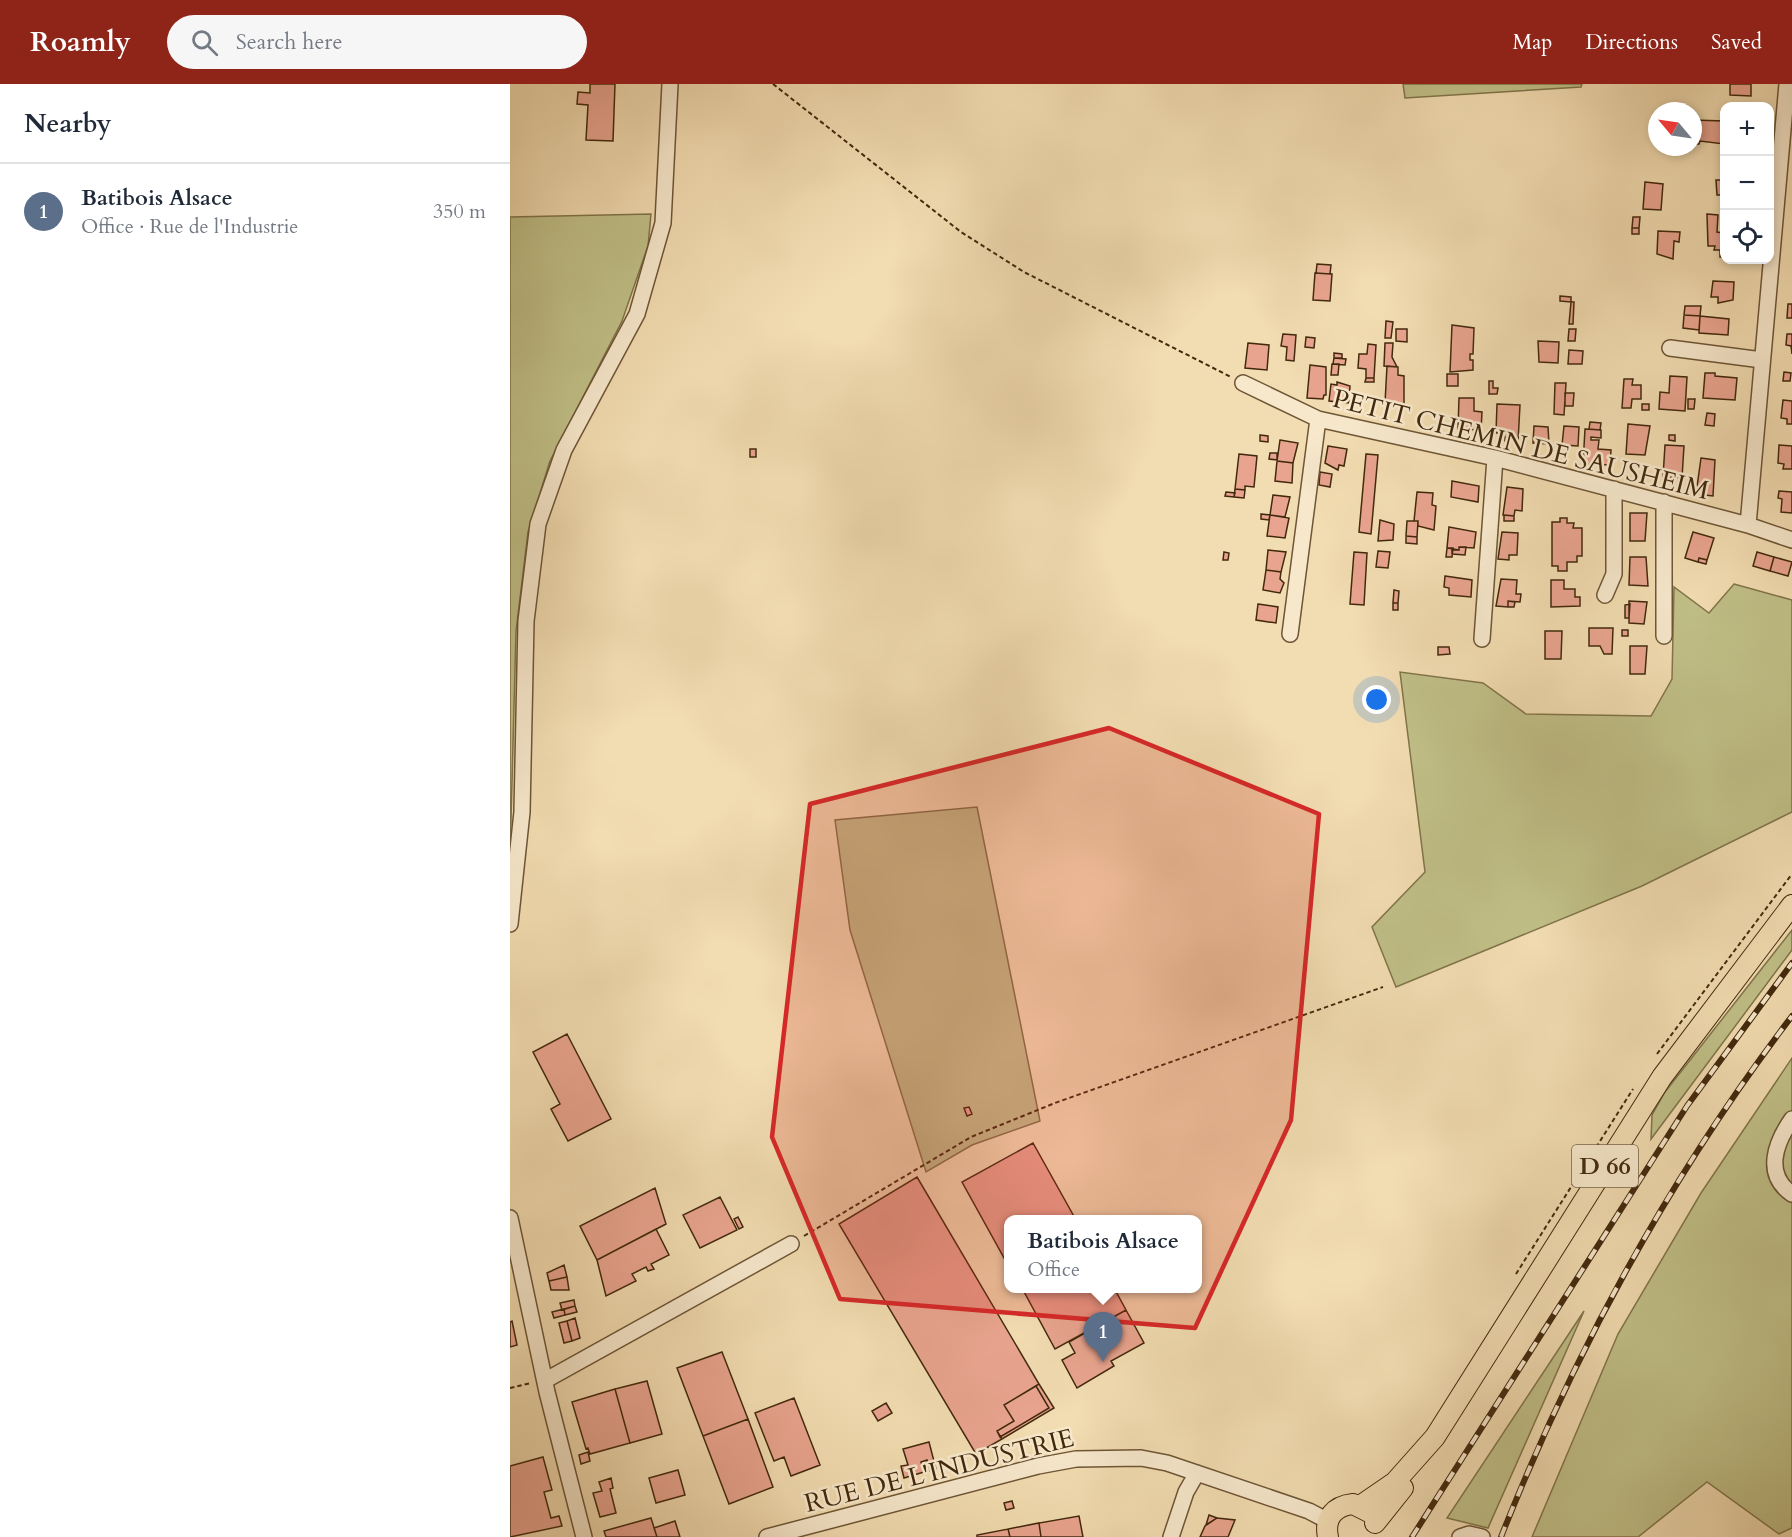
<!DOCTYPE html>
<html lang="en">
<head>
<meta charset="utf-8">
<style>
	:root { --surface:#fff; --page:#f6f6f7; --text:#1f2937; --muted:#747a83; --line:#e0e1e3; --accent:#8f2418 }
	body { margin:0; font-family:Cardo,serif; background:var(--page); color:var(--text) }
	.controls { position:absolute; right:18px; top:18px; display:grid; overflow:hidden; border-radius:12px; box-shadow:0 3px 9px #0003 }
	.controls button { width:54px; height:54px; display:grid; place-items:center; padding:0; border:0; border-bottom:2px solid var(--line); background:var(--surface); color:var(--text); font:30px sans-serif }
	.compass { position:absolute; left:1138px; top:18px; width:54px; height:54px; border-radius:50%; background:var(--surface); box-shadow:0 3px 9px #0003; rotate:299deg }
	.you { position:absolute; left:867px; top:616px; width:21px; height:21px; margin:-15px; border:4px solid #fff; border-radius:50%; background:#1a73e8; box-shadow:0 0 0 9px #1a73e833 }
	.badge { display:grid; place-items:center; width:39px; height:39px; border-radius:50%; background:var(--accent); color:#fff; font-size:20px; font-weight:700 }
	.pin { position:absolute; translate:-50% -50px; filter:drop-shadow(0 2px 3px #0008) }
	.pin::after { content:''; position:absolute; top:32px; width:21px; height:18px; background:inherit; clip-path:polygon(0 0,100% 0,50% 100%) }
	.popup { position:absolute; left:494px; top:1131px; width:198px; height:78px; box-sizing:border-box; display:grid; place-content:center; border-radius:12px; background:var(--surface); filter:drop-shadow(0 2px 4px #0005); font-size:20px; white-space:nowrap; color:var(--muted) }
	.popup b { font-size:22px; color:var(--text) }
	.popup::after { content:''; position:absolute; left:50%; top:100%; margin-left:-12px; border:12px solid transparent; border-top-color:var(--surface) }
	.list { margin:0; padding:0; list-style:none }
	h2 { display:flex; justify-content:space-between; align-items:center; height:78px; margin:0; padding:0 24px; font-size:26px }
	h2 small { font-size:20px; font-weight:400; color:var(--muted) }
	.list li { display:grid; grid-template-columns:39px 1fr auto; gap:18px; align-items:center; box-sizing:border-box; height:96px; padding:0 24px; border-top:2px solid var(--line) }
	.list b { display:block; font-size:22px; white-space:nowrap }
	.list p { margin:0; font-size:20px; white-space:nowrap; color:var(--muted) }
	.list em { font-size:20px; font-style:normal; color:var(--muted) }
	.icon { flex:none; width:33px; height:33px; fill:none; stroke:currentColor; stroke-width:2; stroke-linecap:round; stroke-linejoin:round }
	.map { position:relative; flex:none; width:1282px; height:1453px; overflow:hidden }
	header { display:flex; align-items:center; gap:36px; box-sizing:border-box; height:84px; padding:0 30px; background:var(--accent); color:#fff }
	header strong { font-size:28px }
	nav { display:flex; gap:33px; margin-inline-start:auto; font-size:21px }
	.search { width:420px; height:54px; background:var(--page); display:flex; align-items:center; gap:15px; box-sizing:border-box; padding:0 21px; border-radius:33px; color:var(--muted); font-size:22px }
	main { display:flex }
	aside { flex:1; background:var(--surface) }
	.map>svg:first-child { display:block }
	.green { fill:#c0bf87; stroke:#81744a; stroke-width:1.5 }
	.building { fill:#e9a48f; stroke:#42290d; stroke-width:1.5 }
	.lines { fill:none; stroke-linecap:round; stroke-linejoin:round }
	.minor-casing { stroke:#6e5636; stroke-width:18 }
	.major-casing { stroke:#42290d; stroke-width:22 }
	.path { stroke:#42290d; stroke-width:2; stroke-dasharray:4.5 3; stroke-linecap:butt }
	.minor { stroke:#f7e8cc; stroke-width:15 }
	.major { stroke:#f2dcb1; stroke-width:20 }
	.rail-casing { stroke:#42290d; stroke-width:6 }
	.rail { stroke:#f7e8cc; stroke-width:4; stroke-dasharray:11; stroke-linecap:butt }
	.marked { fill:#d62828; fill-opacity:0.2; stroke:#d62828; stroke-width:4.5; stroke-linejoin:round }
	.labels { text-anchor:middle; stroke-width:5; stroke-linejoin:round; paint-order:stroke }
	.shield { fill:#f7e8cc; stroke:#786246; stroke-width:1.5 }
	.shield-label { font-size:24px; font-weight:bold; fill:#42290d }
	.street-label { font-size:26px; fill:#42290d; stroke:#f7e8cc }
</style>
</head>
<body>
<header>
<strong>Roamly</strong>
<div class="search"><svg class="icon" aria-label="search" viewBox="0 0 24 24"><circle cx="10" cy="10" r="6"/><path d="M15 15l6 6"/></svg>Search here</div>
<nav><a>Map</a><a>Directions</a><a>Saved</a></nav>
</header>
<main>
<aside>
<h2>Nearby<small></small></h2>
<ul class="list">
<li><span class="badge" style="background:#5c6f8a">1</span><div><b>Batibois Alsace</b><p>Office · Rue de l'Industrie</p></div><em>350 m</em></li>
</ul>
</aside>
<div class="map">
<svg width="1282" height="1453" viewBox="0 0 1282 1453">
	<rect width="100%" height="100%" fill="#f2dcb1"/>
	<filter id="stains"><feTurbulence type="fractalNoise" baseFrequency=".00333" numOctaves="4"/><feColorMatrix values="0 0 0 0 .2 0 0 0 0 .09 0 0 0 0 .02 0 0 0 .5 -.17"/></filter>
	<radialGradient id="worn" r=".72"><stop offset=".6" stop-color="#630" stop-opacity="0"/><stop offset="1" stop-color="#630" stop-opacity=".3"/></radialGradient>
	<path class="green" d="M893,0H1072L1071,3L895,14Z
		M141,130L138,162L112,237L40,377L18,448L6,547L0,774V133Z
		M1224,500L1282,516V728L1132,802L886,903L862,843L915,788L890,588L973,599L1016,630L1141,632L1162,595L1164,503L1199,529Z
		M467,723L530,1037L462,1061L416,1088L340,846L325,736Z
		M1282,846V866L1141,1055L1142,1031L1155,1008Z
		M1282,974V1444L1269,1450L1197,1398L1128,1453H1022L1108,1250L1191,1109Z
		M1074,1227L978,1444L937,1434Z"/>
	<path class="building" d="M80,0H105L103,57L76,56L78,21L67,20L68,8L80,9Z
		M1220,0H1241V12L1220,11Z
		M1183,36L1214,37V60L1190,57L1189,60H1183Z
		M1206,96H1212L1211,111H1207Z
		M1212,96H1214V114H1211Z
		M1135,98L1153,100L1151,126L1133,125Z
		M1197,130L1208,131L1207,148L1214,149V173H1210V166H1204L1205,162H1198Z
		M1123,133H1130L1129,144H1122Z
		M1122,144H1129V150H1122Z
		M1148,147L1170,148L1169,158L1164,157L1163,175L1147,170Z
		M807,180L821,181L820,190L806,189Z
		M805,189L822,190L820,217L803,216Z
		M1203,197L1224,198L1223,216L1208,219V213H1201Z
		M1050,212L1061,213V218L1050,217Z
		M1061,218H1064L1063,240H1059Z
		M1278,220H1282V234H1277Z
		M1175,222H1191L1190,232L1174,231Z
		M1174,231L1190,232L1189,246L1173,244Z
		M1190,232L1219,235L1218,251L1189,249Z
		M876,237L883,238L881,254H875Z
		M942,241L964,244L963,270H960V276H963V286L940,288Z
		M886,245H897V258L886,257Z
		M1059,245H1066L1065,257H1058Z
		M773,250L786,251L784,277L776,276L777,263L771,262Z
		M1277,250H1282V270L1281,262L1276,261Z
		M796,253L805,254L804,264L795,263Z
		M1028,257L1049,258L1048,279L1029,278Z
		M738,259L759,261L757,286L735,284Z
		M875,259H883L882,273L887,283L874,282Z
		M858,260L866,261L864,294H856V285L848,284L849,270H857Z
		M1059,266L1073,267L1072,280H1058Z
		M824,269L832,270V274H824Z
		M824,274L836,275L835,281L823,280Z
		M822,280H829L828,291H821Z
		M800,281L816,283V311H814L813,315L797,314Z
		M877,282L888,283V291L894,292V320L875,319Z
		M1274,288L1281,289L1280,297H1273Z
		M1195,289H1205V292L1227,294L1225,316L1193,314Z
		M937,290H948V302H937Z
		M1160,292L1177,293L1175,327L1149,325L1150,308L1159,309Z
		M856,294H864V298H855Z
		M1114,295H1123L1122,301H1131V315H1122L1121,324H1112Z
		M979,297H983V304H988L987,310H979Z
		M827,298L840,302L839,319L819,317L821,300L827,301Z
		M1045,299H1056L1054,331L1044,330Z
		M1055,309H1064L1063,322H1055Z
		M949,314H964V327L972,328L971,346L948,345Z
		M1178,315H1185L1184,325H1178Z
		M1273,316L1282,317V340H1277V335L1271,334Z
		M987,320L1010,321L1008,358L995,357V353H991V349H986Z
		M1132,320H1139V326H1132Z
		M1197,329L1205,330L1204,342L1195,341Z
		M1080,338L1091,339L1090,346L1079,345Z
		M1118,340L1140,342L1135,371L1116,370Z
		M1024,342L1038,343L1039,360L1023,359Z
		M1054,342L1069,343L1068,362L1052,361Z
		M1075,345L1091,346V354L1081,353V356H1089L1088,365L1101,366L1100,381L1073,380Z
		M750,351L758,352V358L750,357Z
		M1159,351H1165V357L1159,356Z
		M770,356L788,359L783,379L767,377Z
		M1155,361L1174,362L1172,394L1153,393Z
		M1269,361L1282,362V385H1273L1274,380L1268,379Z
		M818,362L837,365L834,382L829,381L828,386L815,379Z
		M240,365H246V373H240Z
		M760,369H767V376L759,375Z
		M729,370L747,372L744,403L735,402V406L725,405Z
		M856,370L868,371L861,450L849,448Z
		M1191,374L1205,376L1203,412L1186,410Z
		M767,377L783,379L782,399L765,397Z
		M810,388L822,390L820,403L809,401Z
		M942,397L969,402L968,418L941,413Z
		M997,403L1013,405L1012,427L1005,426L1004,432L993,431Z
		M725,405L735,406L734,414L724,413Z
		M1269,407L1282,408V429L1271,428L1272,415L1268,414Z
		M716,408L725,409L724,413L715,412Z
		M907,408L923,409L922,421L926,422L924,446L908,442V437H904Z
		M763,411L780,413L775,433L760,431Z
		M1120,429H1137L1135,457H1120Z
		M751,430L760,431L759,436L751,435Z
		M760,431L779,434L775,454L757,452Z
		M994,431L1004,432V437H994Z
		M1050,434H1057V439H1064L1063,444H1072V472H1067V478H1057V487H1048V482H1042V438H1050Z
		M870,436L884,440L883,456L868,457Z
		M897,437H908L907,453L896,452Z
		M939,443L966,448L964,464L949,463V466L937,464Z
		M992,448L1008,449L1007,471H999V476L988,475Z
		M1183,448L1204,454L1197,476L1189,474L1188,478L1175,474Z
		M896,452L907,453V460L896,459Z
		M949,463H956L955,471L942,470V466H949Z
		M937,464H943L942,473H936Z
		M758,466L776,468L771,488L756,486Z
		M868,467L880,468L878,484L866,483Z
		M714,468L719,469L718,476H713Z
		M844,468L857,469L854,521L840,520Z
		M1247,468L1264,473L1260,487L1243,482Z
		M1120,473H1136L1138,502L1119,501Z
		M1264,473L1282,478L1278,492L1260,487Z
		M1189,474L1197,476L1196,480L1188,478Z
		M756,486L771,488L770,495L774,499L770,509L753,506Z
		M935,492L962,496L961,513L939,511V504L934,503Z
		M991,495L1007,496L1006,510H1011L1010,518L998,517V523L986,522Z
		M1041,496H1054V505H1065V513H1070V522L1041,523Z
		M884,506L889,507L888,519H883Z
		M998,517L1005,518L1004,523H998Z
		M1119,517L1137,518L1134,540L1119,539Z
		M883,519H888V526H883Z
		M748,520L768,523L766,539L746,536Z
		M1120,520L1119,534H1115V521Z
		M1079,544H1103L1102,570H1094L1090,562H1079Z
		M1112,546H1118V552H1112Z
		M1035,547H1052L1051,575H1035Z
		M1120,562H1137L1135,590H1120Z
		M928,563H939L940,570L928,571Z
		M57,950L101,1035L58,1057L41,1025L50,1020L23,968Z
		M459,1023L462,1030L457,1032L454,1024Z
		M523,1059L566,1136H498V1181L452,1098Z
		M407,1093L529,1300L494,1321L504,1337L487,1347L492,1355L466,1370L329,1140Z
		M145,1104L156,1140L87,1176L70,1142Z
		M210,1113L227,1146L190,1164L173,1131Z
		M228,1133L233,1143L229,1145L224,1135Z
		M146,1145L159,1171L141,1180L144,1185L138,1187L136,1183L122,1190L126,1197L96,1212L87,1176Z
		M54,1181L57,1193L39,1197L37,1189Z
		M57,1193L59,1206H41L39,1197Z
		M512,1204H604L616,1226L545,1265Z
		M64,1216L65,1222L52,1226L50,1219Z
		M65,1222L67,1228L55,1231L54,1225Z
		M54,1225L55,1231L44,1234L42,1228Z
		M616,1226L634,1259L601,1277L604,1282L567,1304L552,1276L565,1269L559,1258Z
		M65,1234L70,1254L62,1257L57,1237Z
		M2,1237L7,1261L0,1263V1238Z
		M57,1237L62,1257L54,1259L49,1239Z
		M212,1268L238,1335L193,1352L167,1284Z
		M137,1297L152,1350L120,1359L105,1305Z
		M529,1300L544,1324L492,1355L490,1353L539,1324L526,1302Z
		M526,1302L539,1324L490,1353L487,1347L504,1337L494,1321Z
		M105,1305L120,1359L80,1370L78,1364L76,1365L62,1318Z
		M284,1314L310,1381L281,1392L274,1373L264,1377L245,1329Z
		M376,1319L382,1329L368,1337L362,1327Z
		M238,1335L263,1403L219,1420L193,1352Z
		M419,1358L426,1385L420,1387L417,1376L411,1378L414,1388L394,1394L391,1382L398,1381L393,1365Z
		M78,1368L80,1377L71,1380L69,1371Z
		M33,1373L42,1406L34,1408L41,1434L49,1432L52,1442L0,1453V1382Z
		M168,1386L175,1411L146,1419L139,1394Z
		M101,1394L103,1404L100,1405L106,1429L90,1433L83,1409L92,1407L89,1398Z
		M502,1417L504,1424L496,1426L494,1419Z
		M699,1431L707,1434L696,1441Z
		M569,1432L573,1453H531L529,1439Z
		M141,1434L147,1453H96L94,1447Z
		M707,1434L725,1436L718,1453H690L695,1442Z
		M165,1437L170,1453H147L144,1444Z
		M529,1439L531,1453H500L498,1445Z
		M498,1445L500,1453H467V1451Z"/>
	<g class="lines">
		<g class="minor-casing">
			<path id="minor" d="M1160,264L1252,276
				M733,299L808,335L985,374L1238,441L1282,456
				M1238,441L1277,0
				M1095,511L1104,490V405
				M780,550L808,335
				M1154,552V418
				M972,555L985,374
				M0,840L12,728L16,537L28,440L54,366L127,230L153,139L160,0
				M1282,1035C1266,1058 1253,1090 1282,1110
				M0,1134L37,1308L74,1453
				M36,1296L281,1160
				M257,1453L528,1382L566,1375L631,1374L657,1379L799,1427L818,1437
				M661,1453L676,1408L687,1389
				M950,1453L959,1450L972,1453"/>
		</g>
		<g class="major-casing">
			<path id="major" d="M850,1422L885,1398L925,1353L1152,993L1282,821
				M865,1439L893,1404
				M818,1453C814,1434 824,1422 843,1420L859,1428"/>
		</g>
		<path class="path" d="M263,0L451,148L514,188L721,293
			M1147,970L1282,790
			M294,1152L461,1053L545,1019L873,903
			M1006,1190L1123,1005
			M0,1304L21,1299"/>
		<use href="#minor" class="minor"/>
		<use href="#major" class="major"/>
		<g class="rail-casing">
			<path id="rail" d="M902,1453L1177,1022L1282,879
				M991,1453C1065,1266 1160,1092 1282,932"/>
		</g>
		<use href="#rail" class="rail"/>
	</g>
	<path class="marked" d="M599,644L809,730L781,1036L685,1244L330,1215L262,1053L300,720Z"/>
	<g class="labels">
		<rect class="shield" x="1062" y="1061" width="66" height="42" rx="4.5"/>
		<g class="shield-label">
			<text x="1095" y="1090">D 66</text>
		</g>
		<g class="street-label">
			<text transform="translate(1011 360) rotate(14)" y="9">PETIT CHEMIN DE SAUSHEIM</text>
			<text transform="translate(429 1386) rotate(-14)" y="9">RUE DE L'INDUSTRIE</text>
		</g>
	</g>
	<rect width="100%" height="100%" filter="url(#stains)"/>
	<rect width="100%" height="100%" fill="url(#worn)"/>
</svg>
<div class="controls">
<button>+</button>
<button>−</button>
<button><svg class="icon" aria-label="locate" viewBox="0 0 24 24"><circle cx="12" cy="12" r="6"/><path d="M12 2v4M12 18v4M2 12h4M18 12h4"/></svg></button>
</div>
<svg class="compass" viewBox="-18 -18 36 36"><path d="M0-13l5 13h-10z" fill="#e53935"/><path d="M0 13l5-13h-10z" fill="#747a83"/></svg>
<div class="you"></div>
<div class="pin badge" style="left:593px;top:1278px;background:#5c6f8a">1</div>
<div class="popup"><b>Batibois Alsace</b>Office</div>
</div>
</main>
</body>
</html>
